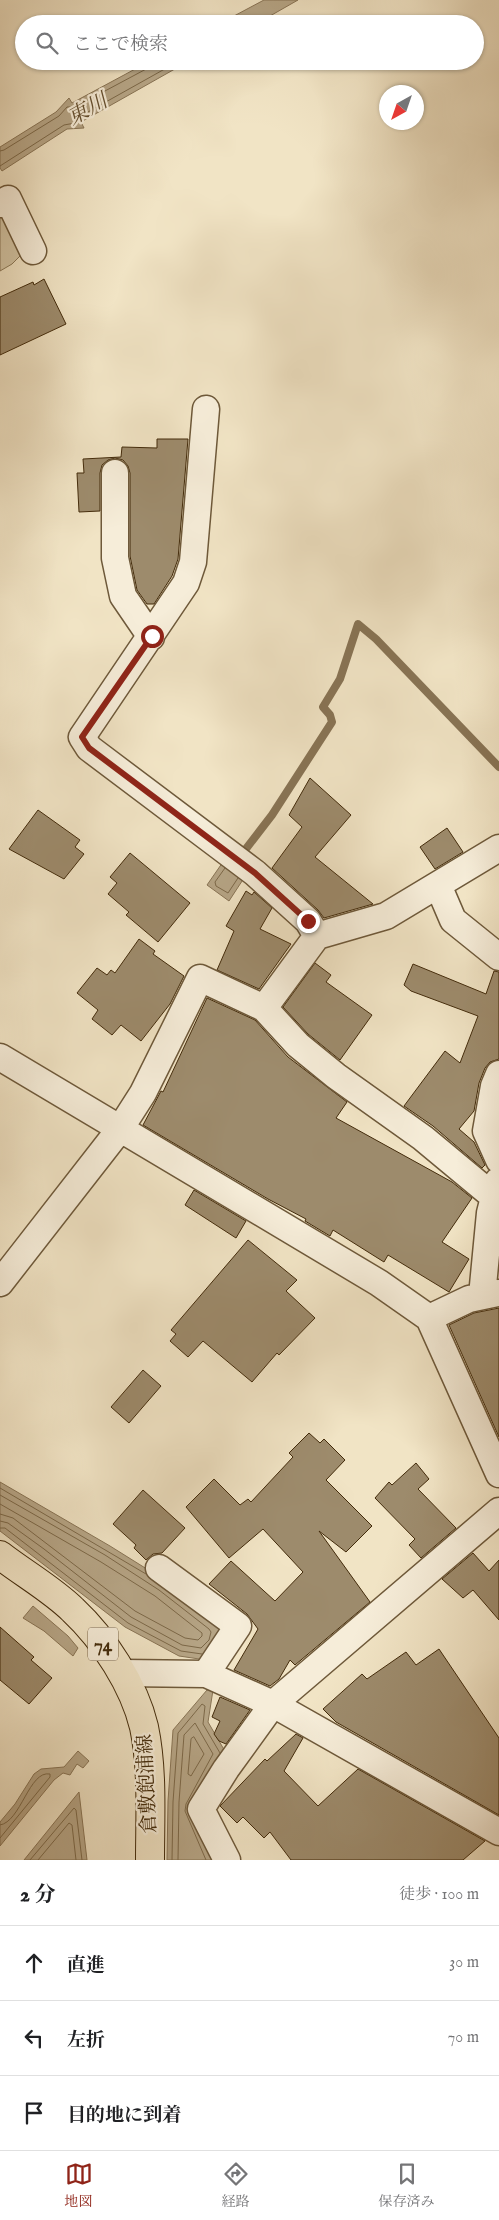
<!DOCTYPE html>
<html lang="ja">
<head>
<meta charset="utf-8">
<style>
	:root { --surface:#fff; --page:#f2f2f2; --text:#202124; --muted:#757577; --line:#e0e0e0; --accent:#8f2418 }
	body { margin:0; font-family:"IM FELL English","Noto Serif JP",serif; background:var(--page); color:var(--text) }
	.compass { position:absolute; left:379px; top:85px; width:45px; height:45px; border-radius:50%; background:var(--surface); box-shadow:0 1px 4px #0004; rotate:220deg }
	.stop { position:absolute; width:15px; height:15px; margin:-11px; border:4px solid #8f2418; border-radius:50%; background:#fff }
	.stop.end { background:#8f2418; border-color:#fff; box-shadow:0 1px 5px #0008 }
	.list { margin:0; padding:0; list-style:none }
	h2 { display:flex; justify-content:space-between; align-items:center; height:65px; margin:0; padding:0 20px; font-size:21px }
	h2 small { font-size:16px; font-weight:400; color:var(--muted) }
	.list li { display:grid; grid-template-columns:32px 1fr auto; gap:15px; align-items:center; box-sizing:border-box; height:75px; padding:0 20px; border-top:1px solid var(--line) }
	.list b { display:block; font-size:19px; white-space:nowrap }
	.list em { font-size:16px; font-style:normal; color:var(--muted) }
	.icon { flex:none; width:28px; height:28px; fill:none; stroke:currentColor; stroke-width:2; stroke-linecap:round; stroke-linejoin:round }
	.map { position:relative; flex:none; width:499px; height:1860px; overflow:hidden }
	.search { position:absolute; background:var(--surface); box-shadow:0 1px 4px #0004; left:15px; right:15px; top:15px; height:55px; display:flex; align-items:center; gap:12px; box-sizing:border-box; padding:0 18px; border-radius:28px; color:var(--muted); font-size:19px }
	.sheet { height:290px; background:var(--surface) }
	nav { display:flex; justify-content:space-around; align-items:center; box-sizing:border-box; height:70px; border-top:1px solid var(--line); background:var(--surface); font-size:14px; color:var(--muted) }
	nav a { display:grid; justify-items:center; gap:2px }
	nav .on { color:var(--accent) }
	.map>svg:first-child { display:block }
	.green { fill:#d3c5a5; stroke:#8b7858 }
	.water { fill:#b6a586; stroke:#887455 }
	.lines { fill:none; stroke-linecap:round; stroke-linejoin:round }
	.shore { stroke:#7c6848; stroke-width:1 }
	.stream { stroke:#887455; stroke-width:8 }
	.building { fill:#9d8b6c; stroke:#432b0b }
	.minor-casing { stroke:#6e593a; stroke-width:29 }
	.primary-casing { stroke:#432b0b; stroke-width:30 }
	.minor { stroke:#f6edd9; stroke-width:26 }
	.primary { stroke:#f1e4c5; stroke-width:28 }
	.route { stroke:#8f2418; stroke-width:6 }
	.labels { text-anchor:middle; stroke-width:4.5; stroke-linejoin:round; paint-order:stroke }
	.shield { fill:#f6edd9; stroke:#796549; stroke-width:1 }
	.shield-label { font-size:19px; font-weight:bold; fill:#432b0b }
	.street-label { font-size:20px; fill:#432b0b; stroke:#f6edd9 }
	.water-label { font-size:21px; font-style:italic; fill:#665030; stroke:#f6edd9 }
</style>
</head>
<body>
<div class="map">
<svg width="499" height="1860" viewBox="0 0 499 1860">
	<rect width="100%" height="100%" fill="#f1e4c5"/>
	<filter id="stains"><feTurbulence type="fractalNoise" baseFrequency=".004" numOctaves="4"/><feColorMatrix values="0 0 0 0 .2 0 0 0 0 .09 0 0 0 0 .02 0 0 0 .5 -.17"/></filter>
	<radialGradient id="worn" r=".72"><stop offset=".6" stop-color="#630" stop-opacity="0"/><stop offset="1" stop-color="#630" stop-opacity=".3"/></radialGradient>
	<path class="green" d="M2,215L24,252L12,264L0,271V217Z"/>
	<path class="water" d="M264,0H298L256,24H219Z
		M150,61H189L81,122L84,128L67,129L2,171L0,168V147L56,112L69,98L72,103Z
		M225,859L246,875L229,901L207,885Z
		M0,1482L110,1546L166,1581L223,1630L206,1660L179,1656L125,1627L0,1531Z
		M33,1606L68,1636L78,1648L73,1656L44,1631L23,1618Z
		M207,1690H213L208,1722L226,1753L196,1810L215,1860H167L168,1801L173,1730Z
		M78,1751L89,1761L83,1768L77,1764L70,1775L63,1773L54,1780L0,1846V1822L15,1804L34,1774L41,1769L64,1767Z
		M79,1792L87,1860H24Z"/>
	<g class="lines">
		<path class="shore" d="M0,151L4,150L59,116L67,107H75L148,68L151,61
			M0,166L64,125L75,123L79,117L179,61
			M225,868L215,882L216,886L228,893L238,878
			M0,1488L146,1574
			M0,1495L105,1555L159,1590L209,1629L211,1632L209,1640L201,1648L182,1645L131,1617L44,1549L8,1523L0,1521
			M0,1504L101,1562L155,1596L202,1633V1636L198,1640L185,1638L135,1611L13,1518L0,1514
			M0,1528H5L128,1623L181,1651L202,1654
			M194,1737L204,1754L191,1776L188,1774L191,1739Z
			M0,1825C21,1822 29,1770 50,1774V1777L0,1838
			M30,1860L74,1808L76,1810L82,1860
			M38,1860L69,1823L72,1825L76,1860
			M172,1860L173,1802L178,1733L202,1704L205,1706L203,1724L220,1753
			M178,1860L179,1802L184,1735L195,1723L213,1754L186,1804L185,1811L206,1860"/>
		<path class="stream" d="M242,854L272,815L332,722L330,715L323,707L340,679L358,624L376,639L499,767"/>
	</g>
	<path class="building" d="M44,279L66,324L0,355V297L33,282L34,285Z
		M157,439H188L178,559L172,576L154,604H147L137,590L130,556V473L128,466L123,460L115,458L108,460L102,465L100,473V511L79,512L77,473H84L83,459L121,457L122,447L157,448Z
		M310,778L351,815L315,857L373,904L324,918L318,910L272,868L302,827L289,815Z
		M38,810L80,840L75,847L84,854L64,879L9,849Z
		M447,828L463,852L435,869L420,847Z
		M130,853L190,903L158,942L126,915L129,912L108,894L117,883L110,877Z
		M246,891L252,895L254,892L272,908L260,929L291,944L259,989L217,970L234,931L226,926Z
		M139,939L155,951L153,954L184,976L170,1004L141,1041L121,1025L112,1035L92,1019L98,1010L77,993L97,968L107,975L111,970L115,973Z
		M315,963L331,975L326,982L372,1015L340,1060L308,1034L283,1007Z
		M413,964L486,994L494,971L499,972V1059L490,1062L485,1068L479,1083L474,1111L459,1129L474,1142L485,1165L482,1168L433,1126L404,1106L445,1051L460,1063L478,1016L411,991L404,985Z
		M207,998L255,1020L288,1057L347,1102L336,1118L452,1182L472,1198L442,1242L469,1259L449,1292L388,1255L384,1262L333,1230L330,1236L305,1221L306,1219L268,1199L143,1125L161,1091L163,1092Z
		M194,1190L246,1221L236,1238L185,1205Z
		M248,1240L297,1280L286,1291L315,1318L279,1355L277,1353L252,1382L203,1341L188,1357L170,1341L176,1334L171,1330Z
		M499,1308V1437L449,1325L474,1313Z
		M143,1370L161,1386L129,1423L111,1407Z
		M309,1433L320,1443L324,1439L345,1460L326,1480L372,1526L346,1552L319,1531L370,1602L295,1665L290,1660L279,1679L270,1686L234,1670L258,1629L247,1614L209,1584L231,1561L275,1601L303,1572L263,1529L229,1558L186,1507L214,1479L240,1505L248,1499L251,1502L293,1457L289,1453Z
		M416,1463L429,1479L418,1489L456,1528L421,1558L409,1545L415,1539L375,1498L389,1482L392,1485Z
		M143,1490L185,1528L162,1553L153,1554L146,1560L134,1548L136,1545L113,1524Z
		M473,1553L489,1571L499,1560V1620L473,1590L463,1598L442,1579Z
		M0,1627L34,1657L31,1660L52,1678L29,1704L0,1680Z
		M439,1649L499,1738V1815L336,1722L323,1709L362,1674L367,1679L406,1652L416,1665Z
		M220,1697L250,1710L226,1744L219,1741L214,1734L220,1721L212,1717Z
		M296,1734L303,1738L284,1771L318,1806L358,1769L485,1841L463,1860H291L270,1832L264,1838L243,1817L237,1823L220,1806L265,1759L267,1761Z"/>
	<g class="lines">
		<g class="minor-casing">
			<path id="minor" d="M0,204L8,199L33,251
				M206,409L193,562L186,583L82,737L89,748L255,873L308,921L317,936
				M115,473V558L123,596L151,637
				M438,885L453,920L499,957
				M264,1008L298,1045L336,1076L423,1138L494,1197
				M0,1057L379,1283L429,1318L499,1474
				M499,1074L494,1086L486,1131L499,1160
				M0,1283L120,1129L143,1093L200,978L264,1008L317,936L386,916L499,848
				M482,1296L490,1213L498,1181
				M429,1318L469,1299L498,1293
				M159,1568L238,1626L206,1674
				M123,1673L206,1674L273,1704L499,1832
				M227,1860L201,1809L226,1769L273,1704L499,1511"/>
		</g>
		<g class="primary-casing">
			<path id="primary" d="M0,1555C23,1573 53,1590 73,1610C104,1639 134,1685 144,1727C153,1770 150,1816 150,1860"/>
		</g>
		<use href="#minor" class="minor"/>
		<use href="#primary" class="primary"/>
	</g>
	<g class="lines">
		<path class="route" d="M152,636L82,737L89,748L255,873L308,921"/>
	</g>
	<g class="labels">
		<rect class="shield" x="88" y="1627.5" width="30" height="33" rx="4"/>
		<g class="shield-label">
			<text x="103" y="1651">74</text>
		</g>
		<g class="street-label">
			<text transform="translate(146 1784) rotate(-93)" y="7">倉敷飽浦線</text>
		</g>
		<g class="water-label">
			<text transform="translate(87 109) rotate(-29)" y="7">東川</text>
		</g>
	</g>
	<rect width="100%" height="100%" filter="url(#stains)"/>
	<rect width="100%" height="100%" fill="url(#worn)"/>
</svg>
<svg class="compass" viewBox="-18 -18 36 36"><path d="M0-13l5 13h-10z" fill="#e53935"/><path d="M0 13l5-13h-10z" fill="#757577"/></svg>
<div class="stop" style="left:152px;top:636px"></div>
<div class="stop end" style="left:308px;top:921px"></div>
<div class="search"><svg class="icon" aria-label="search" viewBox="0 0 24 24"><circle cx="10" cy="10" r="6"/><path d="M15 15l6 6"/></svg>ここで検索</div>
</div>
<section class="sheet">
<h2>2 分<small>徒歩 · 100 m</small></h2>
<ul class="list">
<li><svg class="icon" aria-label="ahead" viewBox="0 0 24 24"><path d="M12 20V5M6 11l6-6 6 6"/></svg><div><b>直進</b></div><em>30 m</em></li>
<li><svg class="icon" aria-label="left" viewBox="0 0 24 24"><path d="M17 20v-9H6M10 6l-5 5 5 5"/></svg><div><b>左折</b></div><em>70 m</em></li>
<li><svg class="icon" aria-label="arrive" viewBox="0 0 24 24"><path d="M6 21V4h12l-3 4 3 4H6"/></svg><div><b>目的地に到着</b></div></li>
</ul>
</section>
<nav>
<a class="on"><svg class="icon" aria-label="map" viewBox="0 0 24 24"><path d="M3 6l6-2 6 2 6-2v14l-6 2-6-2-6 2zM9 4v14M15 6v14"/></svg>地図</a>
<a><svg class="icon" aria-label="directions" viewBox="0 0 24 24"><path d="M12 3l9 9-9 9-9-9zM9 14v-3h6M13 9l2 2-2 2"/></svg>経路</a>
<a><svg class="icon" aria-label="saved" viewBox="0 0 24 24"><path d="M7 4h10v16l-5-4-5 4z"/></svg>保存済み</a>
</nav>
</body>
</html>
